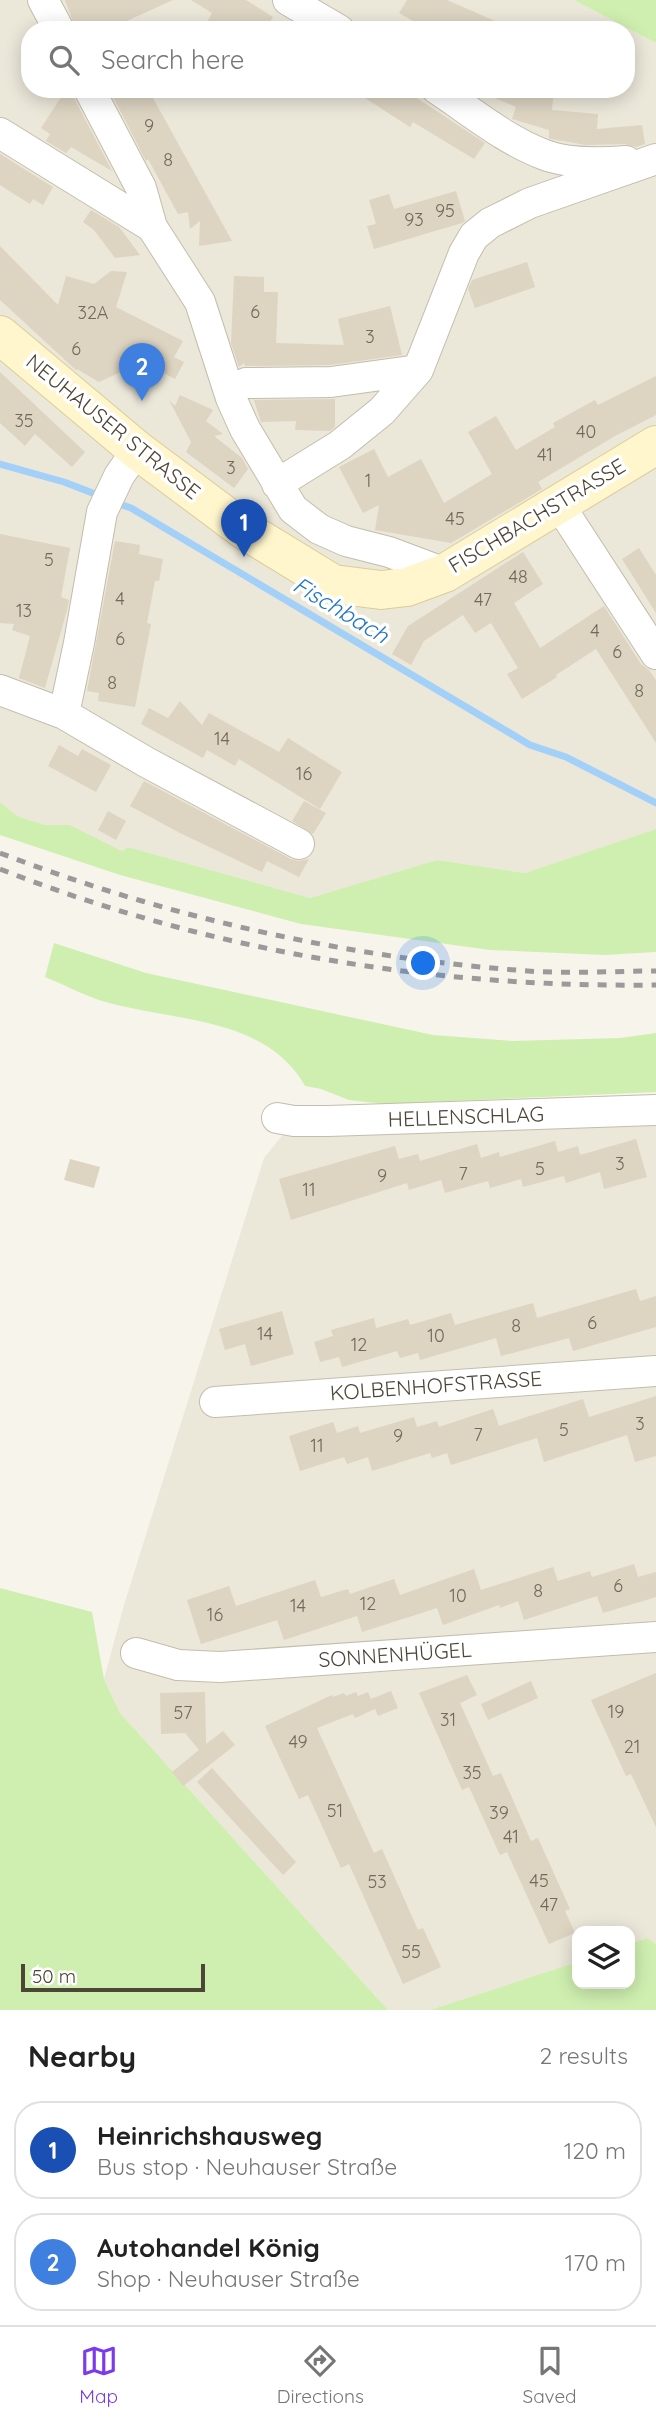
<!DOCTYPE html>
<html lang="en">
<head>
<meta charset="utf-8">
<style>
	:root { --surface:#fff; --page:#f2f2f2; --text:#222; --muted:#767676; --line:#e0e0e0; --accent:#7c3aed }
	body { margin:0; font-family:Quicksand,sans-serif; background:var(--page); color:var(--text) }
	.controls { position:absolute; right:21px; bottom:21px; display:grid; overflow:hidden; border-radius:14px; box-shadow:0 4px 18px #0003 }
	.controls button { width:63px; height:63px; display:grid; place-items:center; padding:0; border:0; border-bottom:2px solid var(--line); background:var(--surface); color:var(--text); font:35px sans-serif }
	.scale { position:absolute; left:21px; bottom:18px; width:184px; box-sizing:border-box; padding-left:7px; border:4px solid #4d4637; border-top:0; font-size:19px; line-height:24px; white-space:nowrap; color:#4d4637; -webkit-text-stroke:5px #fff; paint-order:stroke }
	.you { position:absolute; left:424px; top:964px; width:24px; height:24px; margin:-18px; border:5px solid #fff; border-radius:50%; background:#1a73e8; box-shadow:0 0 0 10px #1a73e833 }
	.badge { display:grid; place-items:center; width:46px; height:46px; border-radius:50%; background:var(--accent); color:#fff; font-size:23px; font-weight:700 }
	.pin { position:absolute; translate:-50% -58px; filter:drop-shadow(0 2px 4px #0008) }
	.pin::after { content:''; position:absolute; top:37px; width:24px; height:21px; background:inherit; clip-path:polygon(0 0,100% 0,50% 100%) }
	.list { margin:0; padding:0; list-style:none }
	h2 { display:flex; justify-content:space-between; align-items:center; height:91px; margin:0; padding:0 28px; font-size:30px }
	h2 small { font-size:23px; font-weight:400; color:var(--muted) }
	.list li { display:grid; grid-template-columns:46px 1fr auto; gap:21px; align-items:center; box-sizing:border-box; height:98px; margin:0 14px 14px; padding:0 14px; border:2px solid var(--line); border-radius:28px }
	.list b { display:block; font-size:26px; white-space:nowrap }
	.list p { margin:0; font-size:23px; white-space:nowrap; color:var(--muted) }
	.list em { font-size:23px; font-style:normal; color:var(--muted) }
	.icon { flex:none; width:38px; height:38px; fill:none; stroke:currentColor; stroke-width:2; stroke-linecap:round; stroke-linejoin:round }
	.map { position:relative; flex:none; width:656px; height:2010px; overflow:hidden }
	.search { position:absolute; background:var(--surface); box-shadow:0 4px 18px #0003; left:21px; right:21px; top:21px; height:77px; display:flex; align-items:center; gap:18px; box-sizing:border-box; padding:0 24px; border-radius:28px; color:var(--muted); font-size:26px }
	.sheet { height:315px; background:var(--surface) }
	nav { display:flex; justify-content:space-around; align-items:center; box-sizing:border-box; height:98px; border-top:2px solid var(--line); background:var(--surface); font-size:19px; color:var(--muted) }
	nav a { display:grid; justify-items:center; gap:4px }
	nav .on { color:var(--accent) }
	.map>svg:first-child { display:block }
	.residential { fill:#ebe7d9; fill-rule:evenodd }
	.green { fill:#cfefb0 }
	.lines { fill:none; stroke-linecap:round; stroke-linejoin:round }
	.stream { stroke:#a2d0f8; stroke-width:7 }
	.building { fill:#ddd4c2 }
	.minor-casing { stroke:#c4bdac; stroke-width:32 }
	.secondary-casing { stroke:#dbcd96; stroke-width:40 }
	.minor { stroke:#fff; stroke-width:30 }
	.secondary { stroke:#fff6cd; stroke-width:38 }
	.rail { stroke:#9a9a9a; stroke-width:5; stroke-dasharray:9 9; stroke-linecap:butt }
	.labels { text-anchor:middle; stroke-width:7; stroke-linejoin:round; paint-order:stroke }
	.number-label { font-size:18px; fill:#716a5a }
	.street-label { font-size:21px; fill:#4d4637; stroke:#fff }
	.water-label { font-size:23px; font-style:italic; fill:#2377c6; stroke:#fff }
</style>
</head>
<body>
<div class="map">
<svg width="656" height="2010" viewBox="0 0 656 2010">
	<rect width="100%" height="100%" fill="#f7f4eb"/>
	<path class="residential" d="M0,0H574L656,43V829L525,873L437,860L310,898L128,847L122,851L70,825H45L17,816L0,802ZM30,30H626V89H30Z
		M656,1113V1944L647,1938L630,1944V1931H577V1962L430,2010H388L120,1713L104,1679L124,1605L264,1158L294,1121Z"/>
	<path class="green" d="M574,0H656V43Z
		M0,802L17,816L45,825H70L122,851L128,847L310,898L437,860L525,873L656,829V952L605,955L490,950L301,924L120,875L0,835Z
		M54,943L146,973L433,1035L512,1041L620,1038L656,1033V1092L384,1104L349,1100L321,1089L305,1086C265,1014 168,1022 99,1000C81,994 63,984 45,977Z
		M0,1588L92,1612L104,1679L120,1713L388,2010H0Z
		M647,1938L656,1944V2010H430L577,1962V1984H630V1944Z"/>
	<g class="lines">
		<path class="stream" d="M0,464L64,482L103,497
			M114,502L131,508L530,745L566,757L656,803"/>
	</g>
	<path class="building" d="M65,0H173L120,24L123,30H76Z
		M191,0H246L273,17L265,30H220L207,22L212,13Z
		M407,0H447L516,30H429L399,13Z
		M109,89H148L232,241L199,246L200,221L190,229L188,212L178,214L148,159L146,161Z
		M351,89H403L485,143L474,159L413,122L410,127Z
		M474,89H554L552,110L598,114L597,129L642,125L645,144L636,147L625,144L586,145L551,139L549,138V130L512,119L516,107Z
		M65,91L73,96L112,171L71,147L66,153L46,141L50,134L41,128Z
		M0,154L53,187L43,205L33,199L30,204L0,185Z
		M456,191L465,221L462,223L374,249L367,226L376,224L369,200L389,194L394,209Z
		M91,210L119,227L140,255L115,258L94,230L83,222Z
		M0,246L58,305L66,276L94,284L111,271L127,272L116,307L183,341L174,357L184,362L175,379L143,362L99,382L77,369L76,370L0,300Z
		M527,262L535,287L475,308L468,289L472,280Z
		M234,276L264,277V292H278L276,343L344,345L338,319L390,306L402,355L330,365L245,366L244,363L239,367L231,343Z
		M0,372L85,452L72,467L35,434L25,446L0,423Z
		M656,376V415L615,436L538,482L542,489L451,543L375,530L379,505L363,513L339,467L374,449L388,477L421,459L444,503L492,474L468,432L496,416L516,450L555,427L553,423L595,400L598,405Z
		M180,395L213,410L206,421L223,434L214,436L242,458L248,469L234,488L186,452L191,442L169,400L175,406Z
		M335,399V427L330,431L295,430L296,421L261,422L254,400Z
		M0,534L70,548L61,597L69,600L67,610L45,688L19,678L30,636L12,630L14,624L0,623Z
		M115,541L140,545L139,554L163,559L159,581H155L147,623L151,624L135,707L98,701L99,693L87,691Z
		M639,548L656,575V613L622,559Z
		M523,552L543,584L514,603L540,648L604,606L641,664L649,670L656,680V743L596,649L556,675L557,677L522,699L507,674L518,668L491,623L475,633L463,615L424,641L411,665L392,654L408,626Z
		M180,701L202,725L209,713L279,752L288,738L342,772L320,809L239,759L235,766L207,750L203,758L141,724L149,708L168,718Z
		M59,745L78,756L82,749L111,765L96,792L48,766Z
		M144,781L291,859L299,861L309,859L299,877L267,861L262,872L180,833L130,806Z
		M304,801L326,813L313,834L292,821Z
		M108,811L126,821L116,840L98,830Z
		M636,1139L647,1177L604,1189L600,1172L566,1183L564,1176L523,1187L521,1179L490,1188L488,1181L445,1193L441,1180L409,1190L407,1183L291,1220L279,1179L395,1146L399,1159L418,1154L420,1161L477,1144L481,1158L499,1152L500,1157L555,1141L558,1152L578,1146L580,1155Z
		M70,1159L100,1167L94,1188L64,1180Z
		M636,1289L640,1301L656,1296V1327L573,1351L569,1338L501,1356L496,1338L420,1360L418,1353L400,1358L397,1351L342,1367L339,1357L320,1362L314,1342L333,1336L331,1330L374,1318L376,1328L408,1319L410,1325L451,1313L455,1325L533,1303L537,1318Z
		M282,1311L294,1354L251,1366L245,1344L225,1350L219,1329Z
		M656,1396V1456L635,1462L627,1435L544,1462L537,1438L451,1465L447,1453L432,1458L430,1453L372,1471L368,1457L347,1464L344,1457L300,1471L289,1436L333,1422L337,1433L358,1426L360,1433L414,1417L417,1427L437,1421L439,1427L493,1409L499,1426L583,1399L589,1417Z
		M634,1564L638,1577L656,1572V1597L603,1613L597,1596L524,1620L518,1601L500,1608L499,1605L443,1625L437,1608L362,1632L357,1616L284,1640L277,1620L201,1644L187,1600L229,1586L236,1606L315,1580L321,1597L348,1589L350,1594L394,1579L400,1595L474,1569L481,1590L553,1567L558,1581L590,1571L592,1577Z
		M656,1673V1827L631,1774L626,1776L591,1700Z
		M467,1675L477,1695L460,1703L493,1776L501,1773L531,1841L538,1838L570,1909L565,1911L575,1933L549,1944L507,1852L500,1855L469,1787L462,1790L419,1693Z
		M531,1681L538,1698L488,1720L481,1704Z
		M391,1691L398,1708L378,1716L371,1699Z
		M205,1692L206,1744L223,1731L235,1745L183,1786L172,1772L199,1750L185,1733L161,1734L160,1693Z
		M356,1692L358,1696L368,1692L375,1709L355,1718L353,1714L317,1728L374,1853L382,1849L418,1930L423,1928L441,1967L403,1984L349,1864L341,1868L308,1795L299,1799L265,1726L332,1695L333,1697L344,1693L346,1696Z
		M212,1768L296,1862L283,1875L197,1782Z"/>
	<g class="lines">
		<g class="minor-casing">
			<path id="minor" d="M43,0L59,30
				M288,0L339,30
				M89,89L141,188L152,227L200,302L231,398L245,429L293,509L319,529L346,541L389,552L445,573
				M437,89C472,112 505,140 545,155C569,164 601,163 626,161
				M0,133L152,227
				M246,383L331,382L418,370
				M277,484L340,445L382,411L418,370L464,253L474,236L490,223L530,203L656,159
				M558,503L656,654
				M0,690L64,714L146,762L299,844
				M64,714L79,643L102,512L119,476L137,450
				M277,1118L294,1121H328L656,1110
				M215,1402L656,1371
				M136,1653L178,1665L220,1667L656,1637"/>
		</g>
		<g class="secondary-casing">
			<path id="secondary" d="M0,335L137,450L243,529L333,584L381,590L407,587L445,573L656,445"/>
		</g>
		<use href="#minor" class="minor"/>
		<use href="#secondary" class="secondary"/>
		<path class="rail" d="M0,853C169,918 348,958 528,971C570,974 614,971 656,971
			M0,869C208,951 432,988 656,985"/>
	</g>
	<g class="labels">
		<g class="number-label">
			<text x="149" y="132">9</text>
			<text x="168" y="166">8</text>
			<text x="445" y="217">95</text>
			<text x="414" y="226">93</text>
			<text x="255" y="318">6</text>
			<text x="93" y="319">32A</text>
			<text x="370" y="343">3</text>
			<text x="76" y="355">6</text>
			<text x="24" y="427">35</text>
			<text x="586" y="438">40</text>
			<text x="545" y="461">41</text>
			<text x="231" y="474">3</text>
			<text x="368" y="487">1</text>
			<text x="455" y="525">45</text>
			<text x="49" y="566">5</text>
			<text x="518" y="583">48</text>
			<text x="120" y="605">4</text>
			<text x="483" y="606">47</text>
			<text x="24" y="617">13</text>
			<text x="595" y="637">4</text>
			<text x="120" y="645">6</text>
			<text x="617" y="658">6</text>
			<text x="112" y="689">8</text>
			<text x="639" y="697">8</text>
			<text x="222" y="745">14</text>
			<text x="304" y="780">16</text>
			<text x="620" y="1170">3</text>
			<text x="540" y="1175">5</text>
			<text x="463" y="1180">7</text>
			<text x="382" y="1182">9</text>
			<text x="309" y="1196">11</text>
			<text x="592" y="1329">6</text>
			<text x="516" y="1332">8</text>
			<text x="265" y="1340">14</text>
			<text x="436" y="1342">10</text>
			<text x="359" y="1351">12</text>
			<text x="640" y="1430">3</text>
			<text x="564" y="1436">5</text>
			<text x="478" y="1441">7</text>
			<text x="398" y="1442">9</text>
			<text x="317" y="1452">11</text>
			<text x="618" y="1592">6</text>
			<text x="538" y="1597">8</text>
			<text x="458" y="1602">10</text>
			<text x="368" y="1610">12</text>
			<text x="298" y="1612">14</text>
			<text x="215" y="1621">16</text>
			<text x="616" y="1718">19</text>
			<text x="183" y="1719">57</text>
			<text x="448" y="1726">31</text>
			<text x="298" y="1748">49</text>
			<text x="632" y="1753">21</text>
			<text x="472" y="1779">35</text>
			<text x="335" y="1817">51</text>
			<text x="499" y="1819">39</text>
			<text x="511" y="1843">41</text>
			<text x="539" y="1887">45</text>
			<text x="377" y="1888">53</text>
			<text x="549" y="1911">47</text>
			<text x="411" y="1958">55</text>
		</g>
		<g class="street-label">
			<text transform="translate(113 427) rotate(39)" y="7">NEUHAUSER STRASSE</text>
			<text transform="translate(537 516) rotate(-31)" y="7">FISCHBACHSTRASSE</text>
			<text transform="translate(466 1117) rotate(-2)" y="7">HELLENSCHLAG</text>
			<text transform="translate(436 1386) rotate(-4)" y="7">KOLBENHOFSTRASSE</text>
			<text transform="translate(395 1655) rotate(-4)" y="7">SONNENHÜGEL</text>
		</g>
		<g class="water-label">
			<text transform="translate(341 610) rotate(31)" y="8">Fischbach</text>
		</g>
	</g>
</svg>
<div class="controls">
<button><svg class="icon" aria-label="layers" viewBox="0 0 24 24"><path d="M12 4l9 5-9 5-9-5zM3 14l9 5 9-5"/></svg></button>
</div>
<div class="scale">50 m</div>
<div class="you"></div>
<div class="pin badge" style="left:244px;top:557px;background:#1a4fb4">1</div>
<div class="pin badge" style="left:142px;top:401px;background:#3f7fe0">2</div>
<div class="search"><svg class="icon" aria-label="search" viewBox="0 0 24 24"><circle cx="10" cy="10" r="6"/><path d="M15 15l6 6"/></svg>Search here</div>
</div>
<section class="sheet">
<h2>Nearby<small>2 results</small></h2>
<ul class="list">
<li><span class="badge" style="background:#1a4fb4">1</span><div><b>Heinrichshausweg</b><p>Bus stop · Neuhauser Straße</p></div><em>120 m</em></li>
<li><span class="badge" style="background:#3f7fe0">2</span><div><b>Autohandel König</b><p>Shop · Neuhauser Straße</p></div><em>170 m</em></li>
</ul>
</section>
<nav>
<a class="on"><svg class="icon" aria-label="map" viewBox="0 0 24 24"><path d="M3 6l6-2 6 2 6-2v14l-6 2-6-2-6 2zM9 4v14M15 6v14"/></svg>Map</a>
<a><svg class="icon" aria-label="directions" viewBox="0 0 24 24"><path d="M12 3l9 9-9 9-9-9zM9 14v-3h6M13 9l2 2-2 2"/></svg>Directions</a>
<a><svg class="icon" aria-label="saved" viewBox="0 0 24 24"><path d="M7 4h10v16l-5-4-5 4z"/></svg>Saved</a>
</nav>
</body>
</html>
